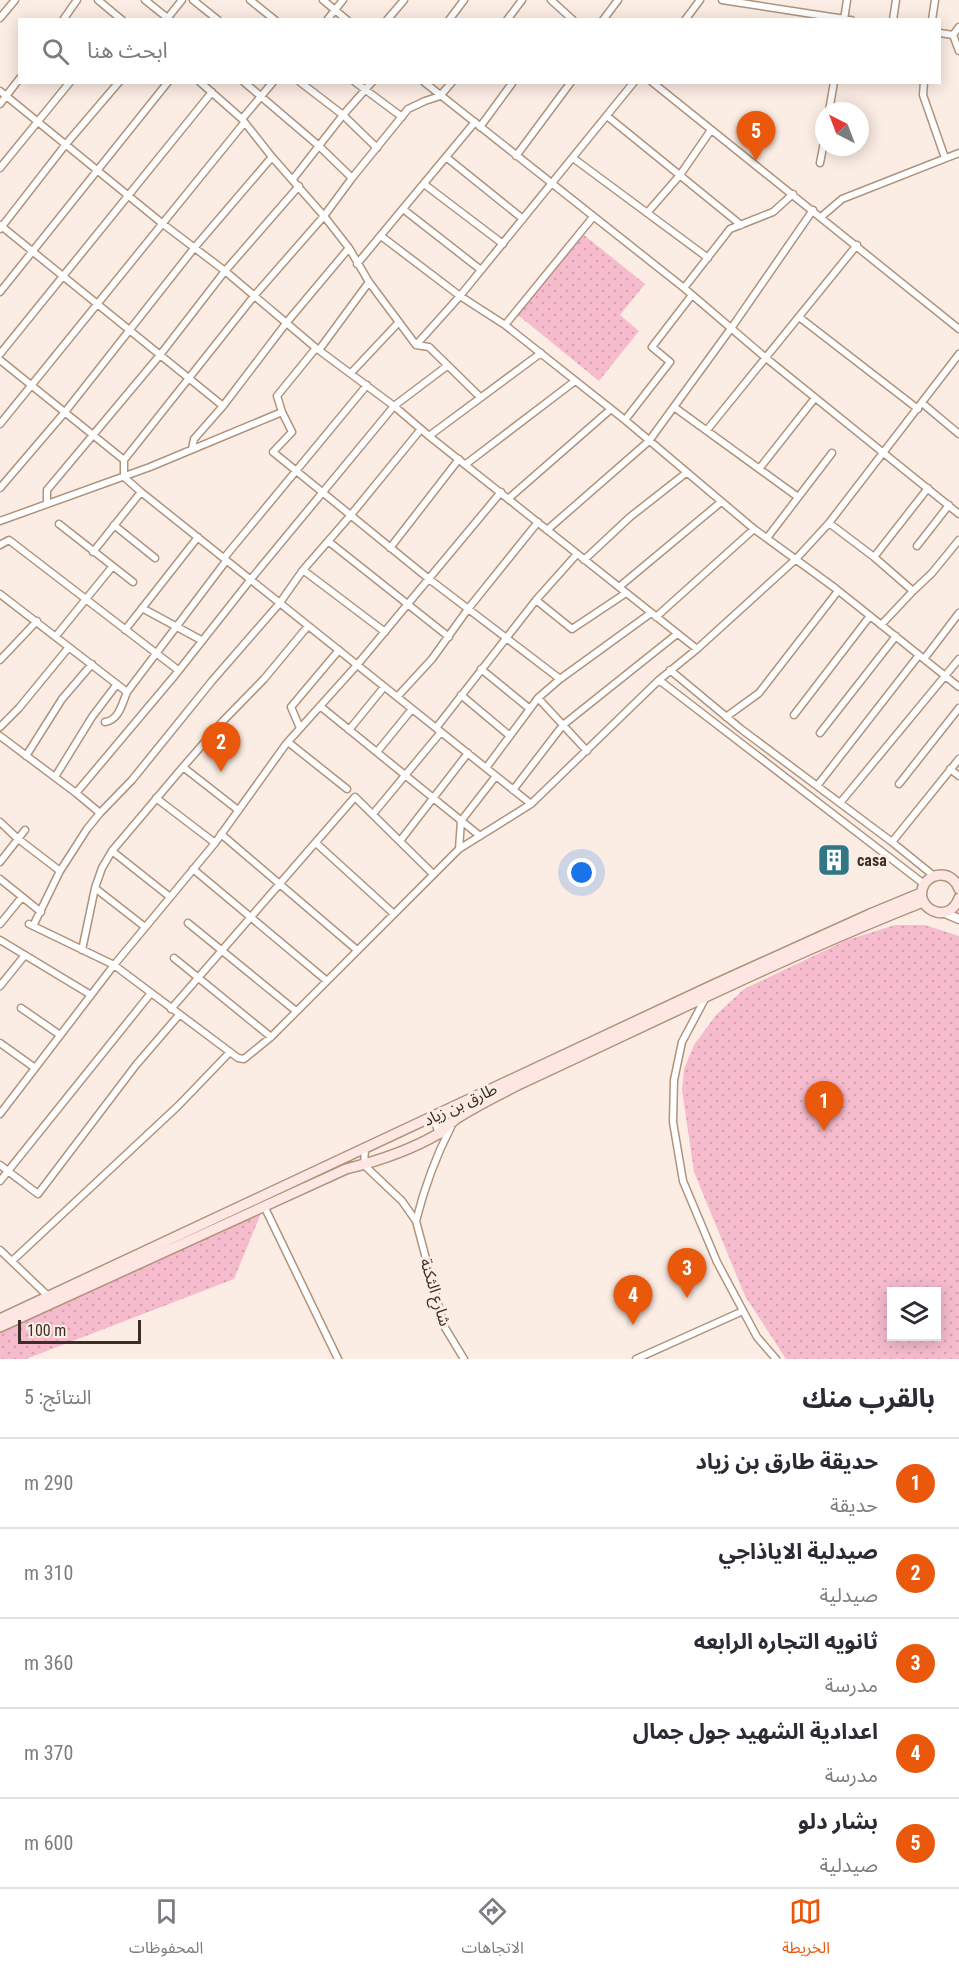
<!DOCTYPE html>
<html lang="ar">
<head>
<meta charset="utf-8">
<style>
	:root { --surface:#fff; --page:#f2f2f3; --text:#2b2b33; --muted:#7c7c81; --line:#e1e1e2; --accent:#ea580c }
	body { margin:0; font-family:"Roboto Condensed","Noto Sans Arabic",sans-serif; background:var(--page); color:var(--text); direction:rtl }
	.controls { position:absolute; right:18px; bottom:18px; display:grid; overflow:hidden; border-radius:0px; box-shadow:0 3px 15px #0003 }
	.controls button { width:54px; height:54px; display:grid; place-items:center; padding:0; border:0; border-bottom:2px solid var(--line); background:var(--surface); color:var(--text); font:30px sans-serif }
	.compass { position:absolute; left:815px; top:102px; width:54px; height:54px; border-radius:50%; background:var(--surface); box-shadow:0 3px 15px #0003; rotate:318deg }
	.scale { position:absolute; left:18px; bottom:15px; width:123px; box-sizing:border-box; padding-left:6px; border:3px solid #3a2e25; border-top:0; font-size:16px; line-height:21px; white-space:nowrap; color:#3a2e25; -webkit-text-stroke:4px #fbede4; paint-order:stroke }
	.you { position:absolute; left:582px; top:873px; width:21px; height:21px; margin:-15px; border:4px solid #fff; border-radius:50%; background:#1a73e8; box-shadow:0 0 0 9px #1a73e833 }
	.badge { display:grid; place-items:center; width:39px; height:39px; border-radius:50%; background:var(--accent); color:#fff; font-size:20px; font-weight:700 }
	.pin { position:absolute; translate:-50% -50px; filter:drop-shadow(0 2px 3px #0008) }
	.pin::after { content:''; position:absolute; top:32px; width:21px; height:18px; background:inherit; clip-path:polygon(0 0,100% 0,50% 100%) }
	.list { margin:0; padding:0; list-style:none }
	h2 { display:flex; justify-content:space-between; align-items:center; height:78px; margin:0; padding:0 24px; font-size:26px }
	h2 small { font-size:20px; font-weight:400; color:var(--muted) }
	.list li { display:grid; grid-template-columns:39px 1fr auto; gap:18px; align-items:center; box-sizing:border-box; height:90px; padding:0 24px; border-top:2px solid var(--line) }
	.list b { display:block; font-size:22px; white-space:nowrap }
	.list p { margin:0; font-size:20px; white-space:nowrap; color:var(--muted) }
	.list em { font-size:20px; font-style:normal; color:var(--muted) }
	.icon { flex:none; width:33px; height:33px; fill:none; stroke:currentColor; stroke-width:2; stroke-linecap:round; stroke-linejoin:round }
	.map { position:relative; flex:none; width:959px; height:1359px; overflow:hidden; direction:ltr }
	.search { position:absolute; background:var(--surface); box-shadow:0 3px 15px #0003; left:18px; right:18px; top:18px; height:66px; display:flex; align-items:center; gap:15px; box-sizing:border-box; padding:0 21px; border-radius:0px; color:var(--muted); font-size:22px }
	.sheet { height:528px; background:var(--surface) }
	nav { display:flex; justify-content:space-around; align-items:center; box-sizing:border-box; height:84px; border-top:2px solid var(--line); background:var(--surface); font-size:16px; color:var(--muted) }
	nav a { display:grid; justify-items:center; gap:3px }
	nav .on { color:var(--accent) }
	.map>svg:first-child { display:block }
	.grass { fill:url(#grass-dots); fill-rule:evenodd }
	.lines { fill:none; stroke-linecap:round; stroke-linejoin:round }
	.minor-casing { stroke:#b1937c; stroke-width:9 }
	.tertiary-casing { stroke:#b1937c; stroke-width:11 }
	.secondary-casing { stroke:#b1937c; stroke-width:12 }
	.minor { stroke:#fff; stroke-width:6 }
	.tertiary { stroke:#fff; stroke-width:8 }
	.secondary { stroke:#fee7e3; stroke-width:9 }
	.labels { text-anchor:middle; stroke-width:6; stroke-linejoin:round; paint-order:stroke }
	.poi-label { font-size:16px; font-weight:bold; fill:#3a2e25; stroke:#fbede4; text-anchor:start }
	.street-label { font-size:16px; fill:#3a2e25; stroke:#fbede4 }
</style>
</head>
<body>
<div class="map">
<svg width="959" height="1359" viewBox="0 0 959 1359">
	<defs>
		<pattern id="grass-dots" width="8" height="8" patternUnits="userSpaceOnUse" patternTransform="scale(1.5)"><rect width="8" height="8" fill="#f6bcce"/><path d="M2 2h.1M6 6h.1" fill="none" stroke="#d4a2b1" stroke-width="1.8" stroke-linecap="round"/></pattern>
	</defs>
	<rect width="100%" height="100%" fill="#fbede4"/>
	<path class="grass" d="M584,235L645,284L620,315L639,331L599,381L518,315Z
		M895,925H925L959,936V1359H786L745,1296L694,1172L682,1090L684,1069L694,1045L716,1015L744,989L847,940ZM892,1292H936V1336H892Z
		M264,1206L234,1279L26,1359H0V1327Z"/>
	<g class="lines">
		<g class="minor-casing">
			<path id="minor" d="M98,0L122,20
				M145,0L170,20
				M193,0L218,20
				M250,0L275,20
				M323,0L347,20
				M551,0L573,20
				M722,0L851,20
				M0,18L15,0
				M63,20L77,0
				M166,20L182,0
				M327,20L343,0
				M387,20L404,0
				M449,20L464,0
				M507,20L522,0
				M603,20L618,0
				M685,20L700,0
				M844,20L847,0
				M893,20L896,0
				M932,20L935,0
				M940,33L953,35L959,51
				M953,35L959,27
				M200,82L242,119L272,157L324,216L349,248L369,282L416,345L429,347L480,397
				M244,82L319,146L352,178
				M300,82L343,115L377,148
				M355,82L402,117
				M424,82L684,288L766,358L959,514
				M652,82L959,329
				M924,82L923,95L945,158
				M0,91L163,224L225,271L316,348L394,406L429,436L697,649
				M0,104L20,78
				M829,111L834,82
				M607,116L741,225
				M242,119L273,82
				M480,127L513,82
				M516,156L571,82
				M446,157L523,219
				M573,158L708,258
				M820,163L824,142
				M0,168L70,82
				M293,179L343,115L372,82
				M424,184L503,244
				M403,209L481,270
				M647,213L680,175L711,130
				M821,217L842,199L959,153
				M0,225L223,406
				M0,229L66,144L119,82
				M381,236L460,296L505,325L625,420L754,529L835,588L959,687
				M357,264L475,122
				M684,288L730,229L773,212L793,194
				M0,292L168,82
				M799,317L918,409
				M505,325L593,217
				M416,345L460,296L634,82
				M316,348L277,396L282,412L292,432L273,452L429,579L560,679
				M319,350L369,282
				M0,354L212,92
				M0,360L124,460V477L141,492L531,804L659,680L697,649L796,559L829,523L959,354
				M351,373L399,322
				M922,403L959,434
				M674,407L798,497
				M625,420L670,362L652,347L692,295
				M0,424L244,123
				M707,430L857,245
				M429,436L541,353
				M192,449L194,439L223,406L287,322L349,248
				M124,460L254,296L324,216L352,178L408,109L425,101L440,96L452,82
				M466,464L575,381
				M759,469L815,398
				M0,488L65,412L195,247L272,157
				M508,499L611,409
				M47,504V490L160,355L225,271L299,186
				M0,521L150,467L282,412
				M829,523L874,557L913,591L932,573L959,540
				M59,524L133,582
				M114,525L155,558
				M547,530L649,441L732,327L813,210
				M767,538L832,453
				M328,541L449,637
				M0,545L9,540L178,670
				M917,546L949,505
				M390,548L459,459
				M93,552L141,492
				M874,557L928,488
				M224,558L367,385
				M584,560L630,517L686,473
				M303,570L385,632
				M619,587L721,502
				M0,594L127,692
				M536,600L572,629L626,593
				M142,608L201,640
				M656,617L754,529
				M881,625L913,591
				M125,630L198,537
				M56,636L112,567
				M924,659L959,613
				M0,660L37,621
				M481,669L530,709
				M670,670L741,729L892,842L934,876
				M659,680L924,884
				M461,695L510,736
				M397,697L432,659L468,609L538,522
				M538,698L587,751
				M320,706L480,836
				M794,715L870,616
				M726,717L759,693L838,591
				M105,722C119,720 122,704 127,692L226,561
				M0,727L19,708L69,647
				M300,728L291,707L339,650
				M436,728L536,600L577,554
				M349,730L384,687
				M820,733L896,636
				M0,736L76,793L100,813
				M288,742L347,789
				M377,752L412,709
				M26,756L62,699L92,664
				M183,767L238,810
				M486,768L538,698L560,679L651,613
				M950,769L959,776
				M55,777L92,717L117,684
				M899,784L959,708
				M817,786L919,655
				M513,790L563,725L677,634
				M76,793L176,674L251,579L394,406L447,366
				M156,798L215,843
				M840,803L959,659
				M373,814L441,732
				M0,822L17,838L60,871
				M221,834L357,950
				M400,841L468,753
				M892,842L959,759
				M316,843L394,914
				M459,849L461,821L496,776
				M112,851L170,897
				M0,862L25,830
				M193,869L327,981
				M0,879L41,912
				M95,888L145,927
				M188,923L296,1011
				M0,924L22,897
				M29,924L114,965L238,1058L244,1059L271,1037L459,849L531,804
				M33,926L60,871L87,829L100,813L132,780L212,681L279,604L303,570L350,516L421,429
				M0,940L91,995
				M82,950L95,888L102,868L112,851L183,767L223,721L264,679L308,626
				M174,958L271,1037
				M0,986L25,955
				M706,997L682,1042L674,1080L673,1122L683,1181L717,1262L757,1337L776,1359
				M21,1008L60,1035
				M171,1009L355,797L433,874
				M0,1043L35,1068
				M0,1114L114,965L215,843L286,744L357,665L501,492
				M432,1116L440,1135
				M365,1148L364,1165L402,1201L416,1221L444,1326L464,1359
				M0,1165L38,1194L136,1065L179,1015
				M0,1181L151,993
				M264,1206L338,1359
				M416,1221C424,1189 436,1156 451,1127
				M0,1250L48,1296
				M12,1261L178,1106L230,1052
				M636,1359L743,1311"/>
		</g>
		<g class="tertiary-casing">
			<path id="tertiary" d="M945,913L959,919"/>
		</g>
		<g class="secondary-casing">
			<path id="secondary" d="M959,889C956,881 950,875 941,875C935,875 929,878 925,883C910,906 948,928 959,898
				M0,1319L713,985L870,914L921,893
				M0,1327L346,1169C378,1161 409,1151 438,1134C444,1130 450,1124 456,1119C476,1106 497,1096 518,1085C652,1023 786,956 923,902"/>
		</g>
		<use href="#minor" class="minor"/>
		<use href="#tertiary" class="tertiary"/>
		<use href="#secondary" class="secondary"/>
	</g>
	<defs>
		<g id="building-square" transform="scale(1.725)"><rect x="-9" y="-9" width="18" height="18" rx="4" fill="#317684" stroke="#fbede4"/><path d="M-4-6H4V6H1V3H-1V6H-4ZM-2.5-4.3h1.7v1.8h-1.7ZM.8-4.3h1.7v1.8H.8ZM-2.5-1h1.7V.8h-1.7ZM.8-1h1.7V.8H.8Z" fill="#fff"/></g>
	</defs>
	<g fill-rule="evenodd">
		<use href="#building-square" x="834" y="860"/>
	</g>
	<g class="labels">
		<g class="poi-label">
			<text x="857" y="866">casa</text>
		</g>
		<g class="street-label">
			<text transform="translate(460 1104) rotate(-25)" y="6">طارق بن زياد</text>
			<text transform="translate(436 1292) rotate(73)" y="6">شارع الثكنة</text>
		</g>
	</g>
</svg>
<div class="controls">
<button><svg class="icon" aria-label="layers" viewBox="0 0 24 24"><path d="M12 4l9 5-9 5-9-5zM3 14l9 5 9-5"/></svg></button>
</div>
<svg class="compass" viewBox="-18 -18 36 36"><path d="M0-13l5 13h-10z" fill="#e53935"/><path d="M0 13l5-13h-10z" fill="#7c7c81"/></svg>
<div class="scale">100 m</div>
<div class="you"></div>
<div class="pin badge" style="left:824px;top:1131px">1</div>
<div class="pin badge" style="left:221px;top:772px">2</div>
<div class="pin badge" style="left:687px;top:1298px">3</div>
<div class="pin badge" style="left:633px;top:1325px">4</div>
<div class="pin badge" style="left:756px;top:161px">5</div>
<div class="search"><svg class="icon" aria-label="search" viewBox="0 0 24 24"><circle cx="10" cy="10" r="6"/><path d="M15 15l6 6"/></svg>ابحث هنا</div>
</div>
<section class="sheet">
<h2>بالقرب منك<small>النتائج: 5</small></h2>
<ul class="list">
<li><span class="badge">1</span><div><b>حديقة طارق بن زياد</b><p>حديقة</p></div><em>290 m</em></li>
<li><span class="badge">2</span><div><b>صيدلية الاياذاجي</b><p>صيدلية</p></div><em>310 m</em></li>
<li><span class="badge">3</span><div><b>ثانويه التجاره الرابعه</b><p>مدرسة</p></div><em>360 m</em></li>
<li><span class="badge">4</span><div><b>اعدادية الشهيد جول جمال</b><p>مدرسة</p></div><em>370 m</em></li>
<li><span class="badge">5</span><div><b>بشار دلو</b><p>صيدلية</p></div><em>600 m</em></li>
</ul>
</section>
<nav>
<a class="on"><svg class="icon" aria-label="map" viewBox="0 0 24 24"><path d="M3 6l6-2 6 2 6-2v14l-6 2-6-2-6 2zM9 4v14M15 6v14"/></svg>الخريطة</a>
<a><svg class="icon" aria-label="directions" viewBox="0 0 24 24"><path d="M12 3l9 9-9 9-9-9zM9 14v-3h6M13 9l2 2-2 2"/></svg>الاتجاهات</a>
<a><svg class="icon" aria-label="saved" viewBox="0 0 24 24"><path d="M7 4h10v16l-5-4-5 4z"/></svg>المحفوظات</a>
</nav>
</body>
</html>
